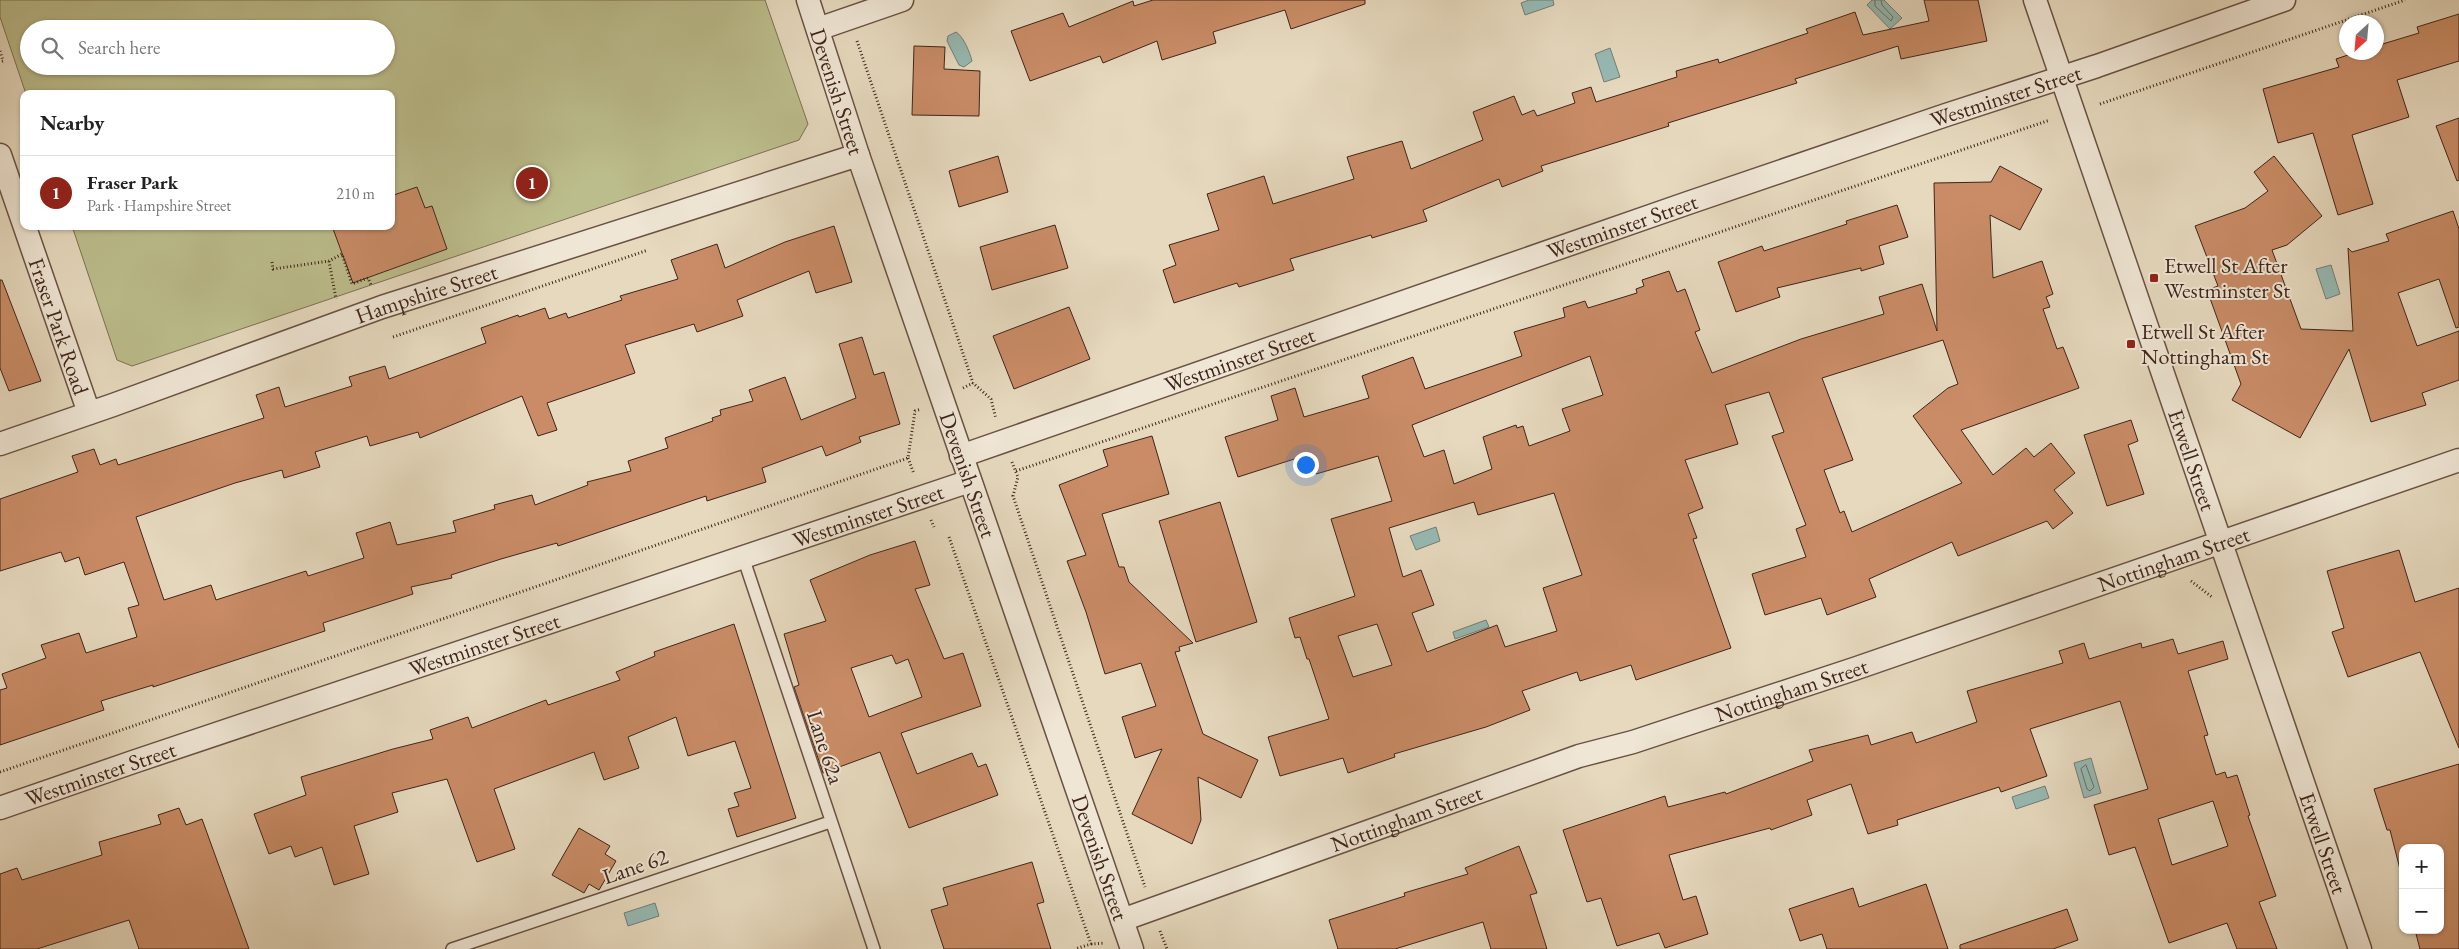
<!DOCTYPE html>
<html lang="en">
<head>
<meta charset="utf-8">
<style>
	:root { --surface:#fff; --page:#f6f6f6; --text:#222; --muted:#767676; --line:#e0e0e0; --accent:#8f2418 }
	body { margin:0; font-family:"EB Garamond",serif; background:var(--page); color:var(--text) }
	.controls { position:absolute; right:15px; bottom:15px; display:grid; overflow:hidden; border-radius:10px; box-shadow:0 1px 4px #0004 }
	.controls button { width:45px; height:45px; display:grid; place-items:center; padding:0; border:0; border-bottom:1px solid var(--line); background:var(--surface); color:var(--text); font:25px sans-serif }
	.compass { position:absolute; left:2339px; top:15px; width:45px; height:45px; border-radius:50%; background:var(--surface); box-shadow:0 1px 4px #0004; rotate:206deg }
	.you { position:absolute; left:1305px; top:464px; width:18px; height:18px; margin:-12px; border:4px solid #fff; border-radius:50%; background:#1a73e8; box-shadow:0 0 0 8px #1a73e833 }
	.badge { display:grid; place-items:center; width:32px; height:32px; border-radius:50%; background:var(--accent); color:#fff; font-size:16px; font-weight:700 }
	.pin { position:absolute; translate:-50% -50%; border:2px solid #fff; box-shadow:0 1px 5px #0006 }
	.list { margin:0; padding:0; list-style:none }
	h2 { display:flex; justify-content:space-between; align-items:center; height:65px; margin:0; padding:0 20px; font-size:21px }
	h2 small { font-size:16px; font-weight:400; color:var(--muted) }
	.list li { display:grid; grid-template-columns:32px 1fr auto; gap:15px; align-items:center; box-sizing:border-box; height:75px; padding:0 20px; border-top:1px solid var(--line) }
	.list b { display:block; font-size:19px; white-space:nowrap }
	.list p { margin:0; font-size:16px; white-space:nowrap; color:var(--muted) }
	.list em { font-size:16px; font-style:normal; color:var(--muted) }
	.icon { flex:none; width:28px; height:28px; fill:none; stroke:currentColor; stroke-width:2; stroke-linecap:round; stroke-linejoin:round }
	.map { position:relative; flex:none; width:2459px; height:949px; overflow:hidden }
	.search { position:absolute; background:var(--surface); box-shadow:0 1px 4px #0004; left:20px; top:20px; width:375px; height:55px; display:flex; align-items:center; gap:12px; box-sizing:border-box; padding:0 18px; border-radius:28px; color:var(--muted); font-size:19px }
	.panel { position:absolute; background:var(--surface); box-shadow:0 1px 4px #0004; left:20px; top:90px; width:375px; height:140px; border-radius:10px }
	.map>svg:first-child { display:block }
	.green { fill:#bcbd8c; stroke:#7e7053; fill-rule:evenodd }
	.water { fill:#96bab4; stroke:#737e76 }
	.lines { fill:none; stroke-linecap:round; stroke-linejoin:round }
	.shore { stroke:#6a6f67; stroke-width:1 }
	.building { fill:#c98c66; stroke:#3f241a; fill-rule:evenodd }
	.service-casing { stroke:#695143; stroke-width:14 }
	.minor-casing { stroke:#695143; stroke-width:25 }
	.path { stroke:#3f241a; stroke-width:3; stroke-dasharray:1 2.5; stroke-linecap:butt }
	.service { stroke:#efe6d5; stroke-width:11 }
	.minor { stroke:#efe6d5; stroke-width:22 }
	.poi-dot { fill:#8f2418; stroke:#efe6d5; stroke-width:2 }
	.labels { text-anchor:middle; stroke-width:4; stroke-linejoin:round; paint-order:stroke }
	.street-label { font-size:22px; fill:#3f241a; stroke:#efe6d5 }
	.poi-label { font-size:22px; fill:#3f241a; stroke:#efe6d5; text-anchor:start }
</style>
</head>
<body>
<div class="map">
<svg width="2459" height="949" viewBox="0 0 2459 949">
	<rect width="100%" height="100%" fill="#e6d9be"/>
	<filter id="stains"><feTurbulence type="fractalNoise" baseFrequency=".004" numOctaves="4"/><feColorMatrix values="0 0 0 0 .2 0 0 0 0 .09 0 0 0 0 .02 0 0 0 .5 -.17"/></filter>
	<radialGradient id="worn" r=".72"><stop offset=".6" stop-color="#630" stop-opacity="0"/><stop offset="1" stop-color="#630" stop-opacity=".3"/></radialGradient>
	<path class="green" d="M0,0H765L808,124L799,140L132,366L117,360L72,226H391V94H26L0,17ZM29,29H386V66H29Z"/>
	<path class="water" d="M1529,0H1553L1554,5L1525,15L1521,3Z
		M1872,0H1884L1902,18L1890,29L1867,5Z
		M956,32C964,37 970,53 972,61L964,67L959,65L947,41L948,36Z
		M1610,48L1620,77L1604,82L1595,54Z
		M2331,265L2340,294L2326,299L2316,269Z
		M1436,527L1440,541L1416,550L1410,536Z
		M1486,620L1489,627L1455,639L1453,632Z
		M2091,758L2101,793L2084,798L2074,763Z
		M2045,786L2049,798L2016,809L2012,797Z
		M655,903L659,916L628,926L624,913Z"/>
	<g class="lines">
		<path class="shore" d="M1875,0V6L1891,21L1893,17L1882,5L1881,0
			M2086,765L2094,787L2090,791L2087,789L2081,769Z"/>
	</g>
	<path class="building" d="M1153,0H1365V4L1291,29L1285,10L1213,32L1216,43L1162,60L1157,41L1103,63L1100,56L1030,81L1011,31L1063,13L1069,27L1133,1L1134,6Z
		M1924,0H1978L1987,41L1901,59L1898,46L1795,79L1797,83L1668,123L1669,126L1541,166L1543,171L1502,187L1499,179L1423,210L1427,221L1372,238L1371,235L1290,259L1294,270L1239,287L1237,283L1174,303L1163,270L1176,265L1169,245L1219,230L1207,194L1264,176L1273,204L1354,179L1347,157L1402,141L1411,169L1483,140L1473,112L1514,96L1522,115L1534,110L1537,116L1575,103L1572,93L1591,87L1596,102L1677,77L1676,71L1718,59L1719,63L1808,33L1806,29L1855,12L1863,35L1929,21Z
		M2459,14V61L2397,80L2409,117L2352,135L2373,204L2338,215L2313,133L2278,143L2263,89L2339,67L2336,59L2357,52H2376V46L2419,33L2417,27Z
		M914,46L945,47L944,69L980,71L979,116L912,115Z
		M2459,118V180L2457,181L2436,126Z
		M998,156L1008,192L959,207L949,171Z
		M2274,156L2322,216L2287,245L2272,250L2301,329L2353,331L2348,248L2352,252L2389,241L2386,234L2453,211L2459,229V327L2456,328L2439,279L2398,293L2417,346L2459,331V380L2422,393L2426,405L2371,422L2349,349L2300,438L2232,400L2241,384L2207,290L2218,286L2195,226L2245,208L2268,191L2254,172Z
		M2000,166L2042,189L2020,230L1990,215L1993,278L2042,261L2053,294L2046,297L2050,307L2043,309L2057,349L2063,347L2079,388L1961,430L1993,475L2026,448L2034,457L2051,443L2075,473L2054,490L2073,513L2053,529L2047,521L1958,556L1952,542L1869,579L1876,597L1827,615L1821,598L1765,615L1752,574L1806,557L1796,529L1806,525L1772,436L1784,432L1769,392L1725,405L1738,444L1685,460L1703,508L1688,514L1697,538L1693,539L1731,648L1636,680L1631,665L1580,681L1577,672L1522,691L1530,710L1486,727L1394,754L1395,757L1348,773L1343,758L1280,776L1268,737L1329,719L1309,659H1307L1300,637L1295,638L1289,618L1355,596L1331,519L1392,501L1378,456L1316,474L1310,454L1238,477L1225,437L1278,420L1271,396L1295,388L1304,417L1369,398L1362,376L1413,357L1425,389L1522,356L1514,332L1565,317L1563,308L1585,301L1588,308L1637,293L1636,289L1644,286L1642,280L1669,271L1677,292L1685,289L1700,330L1695,332L1712,373L1801,339L1884,314L1879,297L1922,284L1937,331L1934,183L1991,182ZM1943,340L1958,384L1948,388L1913,416L1962,483L1852,532L1844,511L1840,513L1824,470L1853,460L1822,378ZM1590,356L1603,395L1562,409L1570,431L1529,446L1523,426L1517,428L1516,425L1483,437L1492,469L1454,484L1444,450L1424,457L1412,425ZM1554,493L1582,575L1543,588L1557,631L1505,647L1497,625L1427,652L1412,613L1434,605L1421,570L1403,577L1389,528L1474,502L1478,515ZM1377,624L1392,665L1353,677L1338,636Z
		M417,187L425,208L432,206L447,249L353,283L332,226H391V196Z
		M1897,205L1908,237L1879,246L1884,264L1861,271V268L1777,288L1780,297L1736,312L1718,262L1762,246L1764,251L1847,224L1846,221Z
		M1055,225L1068,268L992,290L980,247Z
		M834,226L852,282L816,293L809,271L737,300L743,316L697,332L694,324L625,345L635,373L547,403L557,430L538,436L522,396L420,438L418,432L370,446L367,436L315,452L320,467L284,478L282,470L235,483L136,517L164,600L211,585L216,600L306,571L308,576L364,558L356,533L390,522L397,545L456,532L453,521L495,509L494,505L532,495L535,505L588,485L587,482L631,471L628,461L668,448L665,438L713,421L712,418L721,415L720,410L753,401L749,390L785,377L801,420L856,398L839,344L862,337L874,375L884,372L900,424L859,437L861,442L826,456L822,446L762,468L766,482L707,501L706,496L558,546L557,543L501,559L451,575L452,578L411,587L413,594L323,623L325,631L153,687V685L101,701L104,710L0,745V690L7,688L2,674L46,658L41,645L79,633L86,653L137,637L128,608L139,605L124,562L85,575L79,557L65,562L61,552L0,571V499L78,472L72,456L94,449L100,465L116,459L118,465L264,418L256,395L279,387L285,407L352,386L349,377L385,366L389,379L486,343L481,328L518,315L519,317L545,308L549,319L566,313L568,318L622,300L620,296L678,279L671,260L717,244L725,268L785,242Z
		M0,280H2L41,381L9,391L0,368Z
		M1069,307L1090,359L1014,389L993,336Z
		M2131,420L2138,441L2128,445L2144,494L2107,506L2084,435Z
		M1152,436L1169,494L1102,514L1119,567H1124L1129,582L1193,643L1179,647L1180,651L1175,652L1203,734L1258,760L1241,798L1198,777L1201,820L1192,844L1132,814L1162,749L1135,758L1122,717L1156,706L1141,663L1105,674L1086,612L1067,561L1086,555L1059,485L1108,466L1103,450Z
		M1220,502L1257,622L1196,642L1159,521Z
		M915,541L930,585L915,589L944,659L963,653L981,706L901,733L917,774L972,753L978,767L986,764L998,795L909,828L880,752L823,773L794,687L799,685L784,634L826,621L810,580L870,555ZM892,655L896,664L908,659L922,697L869,717L851,668Z
		M2399,550L2415,602L2459,588V748L2420,652L2348,677L2332,632L2344,628L2327,571Z
		M734,624L796,818L737,837L728,809L739,806L734,793L751,788L735,741L688,756L676,717L628,737L639,768L604,780L594,752L494,789L515,849L477,862L447,779L392,793L398,812L354,826L369,874L334,885L322,847L295,857L291,846L269,854L254,814L306,795L301,777L393,749L433,739L430,730L468,717L472,728L546,700L548,705L620,680L616,672L655,656L654,652Z
		M2173,639L2178,654L2223,641L2228,659L2188,671L2208,735L2204,736L2216,775L2225,772L2227,778L2237,775L2250,815L2248,816L2276,896L2259,902L2277,949H2237L2227,923L2169,943L2135,847L2109,855L2094,805L2148,789L2120,701L2030,729L2047,776L2001,792L1999,787L1897,820L1898,825L1868,834L1851,784L1807,800L1812,815L1771,830L1770,828L1669,855L1683,900L1696,896L1708,934L1665,948L1659,933L1617,946L1601,898L1587,902L1563,830L1665,796L1668,807L1725,792L1726,794L1813,761L1809,750L1868,735L1871,745L1912,732L1916,743L1977,722L1967,691L2063,663L2059,651L2084,643L2089,659L2141,643L2142,648ZM2213,801L2228,846L2172,865L2158,819Z
		M2459,764V949H2420L2415,930H2440V848H2403V881L2390,830H2387L2374,789Z
		M179,808L186,825L202,819L249,949H139L129,920L37,949H0V874L17,868L22,880L102,855L99,842L161,824L158,815Z
		M579,828L610,846L605,854L616,861L599,890L589,884L584,893L552,875Z
		M1519,846L1537,893L1530,895L1547,949H1491L1483,922L1395,949H1338L1329,920L1405,896L1404,893L1468,874L1465,868Z
		M1032,862L1044,902L1037,904L1051,949H944L931,910L948,905L943,888Z
		M1926,884L1948,949H1827L1822,934L1800,941L1789,909L1853,888L1859,907Z
		M2067,909L2078,940L2053,949H1960V945Z"/>
	<g class="lines">
		<g class="service-casing">
			<path id="service" d="M743,557L874,949
				M452,949L830,822"/>
		</g>
		<g class="minor-casing">
			<g id="minor">
				<path id="s1" d="M808,0L858,155L1132,949"/>
				<path id="s2" d="M2035,0L2360,949"/>
				<path d="M818,29L902,0"/>
				<path id="s3" d="M0,155L89,413"/>
				<path id="s4" d="M0,444L113,405L382,307L858,155"/>
				<path id="s5" d="M961,456L1688,203L1946,115L2097,66L2284,0"/>
				<path id="s6" d="M0,808L133,762L970,481"/>
				<path id="s7" d="M1122,920L1579,756L1633,742L1854,669L2459,460"/>
			</g>
		</g>
		<path class="path" d="M857,41L973,383L991,399L996,419
			M0,51L3,61L0,62
			M2100,104L2405,0
			M329,261L336,299
			M272,262L273,269L329,261L342,254L352,284L368,278L371,285
			M393,337L648,250
			M963,388L973,383
			M908,458L914,474
			M1012,462L1018,477L1013,496L1145,887
			M1016,471L2050,120
			M931,520L934,527
			M949,537L1091,944L1075,949
			M2191,581L2212,597
			M0,772L908,458L915,411L921,409
			M1160,931L1167,949
			M1091,944L1105,943"/>
		<use href="#service" class="service"/>
		<use href="#minor" class="minor"/>
	</g>
	<g class="poi-dot">
		<rect x="2149" y="273" width="10" height="10" rx="2.5"/>
		<rect x="2126" y="339" width="10" height="10" rx="2.5"/>
	</g>
	<g class="labels">
		<g class="street-label">
			<text dy="8" stroke="none"><textPath href="#s1" startOffset="96">Devenish Street</textPath></text>
			<text dy="8" stroke="none"><textPath href="#s5" startOffset="1105">Westminster Street</textPath></text>
			<text dy="8" stroke="none"><textPath href="#s5" startOffset="700">Westminster Street</textPath></text>
			<text dy="8" stroke="none"><textPath href="#s4" startOffset="452">Hampshire Street</textPath></text>
			<text dy="8" stroke="none"><textPath href="#s3" startOffset="181">Fraser Park Road</textPath></text>
			<text dy="8" stroke="none"><textPath href="#s5" startOffset="295">Westminster Street</textPath></text>
			<text dy="8" stroke="none"><textPath href="#s2" startOffset="486">Etwell Street</textPath></text>
			<text dy="8" stroke="none"><textPath href="#s1" startOffset="501">Devenish Street</textPath></text>
			<text dy="8" stroke="none"><textPath href="#s6" startOffset="916">Westminster Street</textPath></text>
			<text dy="8" stroke="none"><textPath href="#s7" startOffset="1112">Nottingham Street</textPath></text>
			<text dy="8" stroke="none"><textPath href="#s6" startOffset="511">Westminster Street</textPath></text>
			<text dy="8" stroke="none"><textPath href="#s7" startOffset="708">Nottingham Street</textPath></text>
			<text transform="translate(826 747) rotate(72)" y="8">Lane 62a</text>
			<text dy="8" stroke="none"><textPath href="#s6" startOffset="106">Westminster Street</textPath></text>
			<text dy="8" stroke="none"><textPath href="#s7" startOffset="302">Nottingham Street</textPath></text>
			<text dy="8" stroke="none"><textPath href="#s2" startOffset="891">Etwell Street</textPath></text>
			<text dy="8" stroke="none"><textPath href="#s1" startOffset="906">Devenish Street</textPath></text>
			<text transform="translate(635 866) rotate(-19)" y="8">Lane 62</text>
		</g>
		<g class="poi-label">
			<text x="2164" y="273">Etwell St After<tspan x="2164" dy="25">Westminster St</tspan></text>
			<text x="2141" y="339">Etwell St After<tspan x="2141" dy="25">Nottingham St</tspan></text>
		</g>
	</g>
	<rect width="100%" height="100%" filter="url(#stains)"/>
	<rect width="100%" height="100%" fill="url(#worn)"/>
</svg>
<div class="controls">
<button>+</button>
<button>−</button>
</div>
<svg class="compass" viewBox="-18 -18 36 36"><path d="M0-13l5 13h-10z" fill="#e53935"/><path d="M0 13l5-13h-10z" fill="#767676"/></svg>
<div class="you"></div>
<div class="pin badge" style="left:532px;top:183px">1</div>
<div class="search"><svg class="icon" aria-label="search" viewBox="0 0 24 24"><circle cx="10" cy="10" r="6"/><path d="M15 15l6 6"/></svg>Search here</div>
<section class="panel">
<h2>Nearby<small></small></h2>
<ul class="list">
<li><span class="badge">1</span><div><b>Fraser Park</b><p>Park · Hampshire Street</p></div><em>210 m</em></li>
</ul>
</section>
</div>
</body>
</html>
